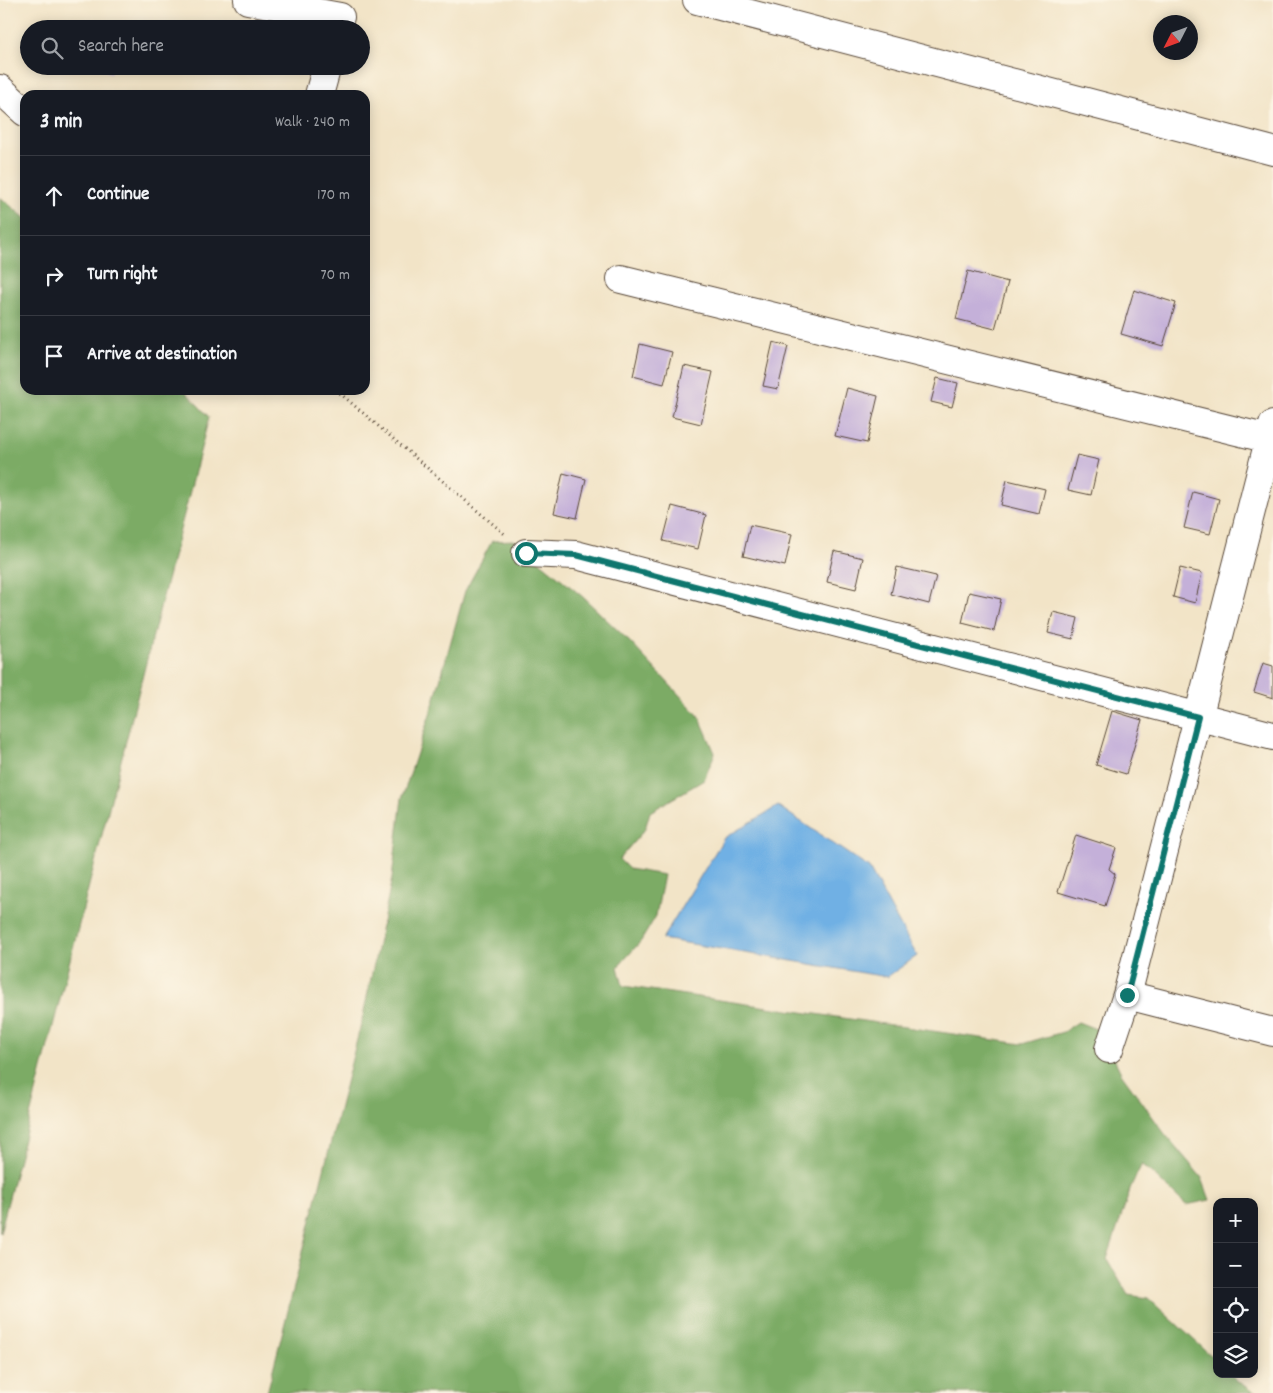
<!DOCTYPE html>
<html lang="en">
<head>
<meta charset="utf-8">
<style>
	:root { --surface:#171b24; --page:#20242c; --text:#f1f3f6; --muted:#9ea1a6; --line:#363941 }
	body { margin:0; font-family:Dekko,sans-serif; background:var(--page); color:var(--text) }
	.controls { position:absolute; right:15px; bottom:15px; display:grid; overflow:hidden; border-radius:10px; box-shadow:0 2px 12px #0003 }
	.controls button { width:45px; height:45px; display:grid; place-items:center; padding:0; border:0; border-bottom:1px solid var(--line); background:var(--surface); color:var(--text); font:25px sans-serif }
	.compass { position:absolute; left:1153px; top:15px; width:45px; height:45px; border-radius:50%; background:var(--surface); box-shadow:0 2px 12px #0003; rotate:228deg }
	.stop { position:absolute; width:15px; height:15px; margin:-11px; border:4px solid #0f766e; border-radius:50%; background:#fff }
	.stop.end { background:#0f766e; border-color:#fff; box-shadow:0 1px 5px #0008 }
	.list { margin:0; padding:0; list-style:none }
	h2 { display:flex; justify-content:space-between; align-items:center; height:65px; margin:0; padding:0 20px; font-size:21px }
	h2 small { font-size:16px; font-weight:400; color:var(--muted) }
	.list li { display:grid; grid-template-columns:32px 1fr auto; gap:15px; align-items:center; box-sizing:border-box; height:80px; padding:0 20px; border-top:1px solid var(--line) }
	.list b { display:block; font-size:19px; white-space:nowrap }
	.list em { font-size:16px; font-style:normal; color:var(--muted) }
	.icon { flex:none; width:28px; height:28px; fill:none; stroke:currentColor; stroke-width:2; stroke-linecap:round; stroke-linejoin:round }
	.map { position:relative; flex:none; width:1273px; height:1393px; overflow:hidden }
	.search { position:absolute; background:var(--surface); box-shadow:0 2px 12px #0003; left:20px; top:20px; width:350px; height:55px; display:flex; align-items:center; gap:12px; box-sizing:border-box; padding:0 18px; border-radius:28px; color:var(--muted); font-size:19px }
	.panel { position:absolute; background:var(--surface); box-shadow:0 2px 12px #0003; left:20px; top:90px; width:350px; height:305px; border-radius:15px }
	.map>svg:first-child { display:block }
	.forest { fill:#7cab65; stroke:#5c6a42 }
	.water { fill:#70b0e4; stroke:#566d81 }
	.building { fill:#c4b0d9 }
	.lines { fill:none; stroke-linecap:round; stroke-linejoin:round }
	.minor-casing { stroke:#564637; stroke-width:30 }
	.path { stroke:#564637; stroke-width:3; stroke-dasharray:1 4; stroke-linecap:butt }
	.minor { stroke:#fff; stroke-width:28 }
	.route { stroke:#0f766e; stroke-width:6 }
</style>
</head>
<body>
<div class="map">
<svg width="1273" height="1393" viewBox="0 0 1273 1393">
	<rect width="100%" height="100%" fill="#fcf5e5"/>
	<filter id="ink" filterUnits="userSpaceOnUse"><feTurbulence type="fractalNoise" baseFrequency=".02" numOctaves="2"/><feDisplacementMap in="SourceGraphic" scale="10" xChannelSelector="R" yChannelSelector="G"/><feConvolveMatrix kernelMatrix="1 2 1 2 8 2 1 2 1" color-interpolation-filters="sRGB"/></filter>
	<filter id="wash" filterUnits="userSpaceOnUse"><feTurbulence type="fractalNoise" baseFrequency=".0096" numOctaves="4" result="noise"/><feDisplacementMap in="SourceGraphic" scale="20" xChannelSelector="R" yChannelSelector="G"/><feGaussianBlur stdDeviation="1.12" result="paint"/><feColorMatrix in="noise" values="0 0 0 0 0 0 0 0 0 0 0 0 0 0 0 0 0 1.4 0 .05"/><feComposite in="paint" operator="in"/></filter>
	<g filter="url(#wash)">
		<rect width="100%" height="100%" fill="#f2e4c7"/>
		<path class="forest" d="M0,197L25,218V390H184L209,417L0,1233Z
			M514,540L583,597L629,641L699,716L715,753L704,780L650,812L645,829L619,859L629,869L664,875L656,916L641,941L618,967L623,986L1022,1044L1063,1032L1078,1022L1101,1031L1121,1073L1165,1134L1202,1178L1210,1200L1186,1205L1142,1164L1132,1184L1107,1259L1128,1295L1148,1298L1217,1361V1374H1230L1240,1383L1256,1393H267L363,1016L392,878L402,798L433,705L465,591L492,541Z"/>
		<path class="water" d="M778,806L869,868L917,956L887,977L662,939L724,838Z"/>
		<g id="blocks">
			<path class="building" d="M94,66H114L111,73Z
				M968,271L1008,282L995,329L956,319Z
				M1134,290L1176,303L1163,346L1121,334Z
				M773,342L788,346L778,389L763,386Z
				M640,344L672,352L664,384L633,376Z
				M684,366L713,372L701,424L672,417Z
				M937,378L958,383L952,407L931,402Z
				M847,388L878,396L867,443L835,436Z
				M1077,455L1099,460L1091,495L1068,490Z
				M563,473L586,479L577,518L554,513Z
				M1007,480L1045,489L1039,514L1001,505Z
				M1193,492L1219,499L1210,534L1184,528Z
				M672,506L706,515L698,549L663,541Z
				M750,525L792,534L785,566L743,556Z
				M834,551L863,558L856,589L827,582Z
				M897,567L936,576L929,604L891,594Z
				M1180,568L1202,573L1195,603L1173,597Z
				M969,592L1001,599L994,631L962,623Z
				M1053,612L1078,618L1073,639L1048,633Z
				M1263,663L1273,666V698L1254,692Z
				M1112,711L1142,720L1126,774L1096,765Z
				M1076,835L1116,848L1109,869L1115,874L1105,906L1058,892Z"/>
		</g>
	</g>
	<g filter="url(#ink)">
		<use href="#blocks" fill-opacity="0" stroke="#564637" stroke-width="1"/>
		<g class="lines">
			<g class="minor-casing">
				<path id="minor" d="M248,0L340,17
					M697,0L1273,151
					M0,89L25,112
					M319,95L327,66
					M621,279L1273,440
					M526,553L576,555L1273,736
					M1127,995L1273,1032
					M1109,1049L1127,995L1273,425"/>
			</g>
			<path class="path" d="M336,390L507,536"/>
			<use href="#minor" class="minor"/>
		</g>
	</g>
	<g class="lines" filter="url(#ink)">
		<path class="route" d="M526,553L576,555L1198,717L1127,995"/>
	</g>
</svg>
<div class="controls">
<button>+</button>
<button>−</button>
<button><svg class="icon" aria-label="locate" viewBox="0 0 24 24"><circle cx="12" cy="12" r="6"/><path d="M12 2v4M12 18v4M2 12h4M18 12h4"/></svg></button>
<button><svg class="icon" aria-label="layers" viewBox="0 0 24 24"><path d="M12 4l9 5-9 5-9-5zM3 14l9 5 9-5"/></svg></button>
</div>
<svg class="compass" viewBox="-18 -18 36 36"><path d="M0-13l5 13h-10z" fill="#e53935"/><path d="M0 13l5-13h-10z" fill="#9ea1a6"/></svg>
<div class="stop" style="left:526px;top:553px"></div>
<div class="stop end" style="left:1127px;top:995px"></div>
<div class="search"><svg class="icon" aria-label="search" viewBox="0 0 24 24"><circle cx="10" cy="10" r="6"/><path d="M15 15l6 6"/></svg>Search here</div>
<section class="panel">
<h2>3 min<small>Walk · 240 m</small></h2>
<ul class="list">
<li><svg class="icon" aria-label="ahead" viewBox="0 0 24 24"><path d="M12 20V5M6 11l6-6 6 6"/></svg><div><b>Continue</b></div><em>170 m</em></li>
<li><svg class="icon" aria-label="right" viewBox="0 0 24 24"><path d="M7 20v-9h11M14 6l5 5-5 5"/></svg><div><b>Turn right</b></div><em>70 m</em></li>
<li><svg class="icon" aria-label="arrive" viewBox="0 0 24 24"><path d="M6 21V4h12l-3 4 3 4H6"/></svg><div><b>Arrive at destination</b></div></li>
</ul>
</section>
</div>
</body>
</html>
